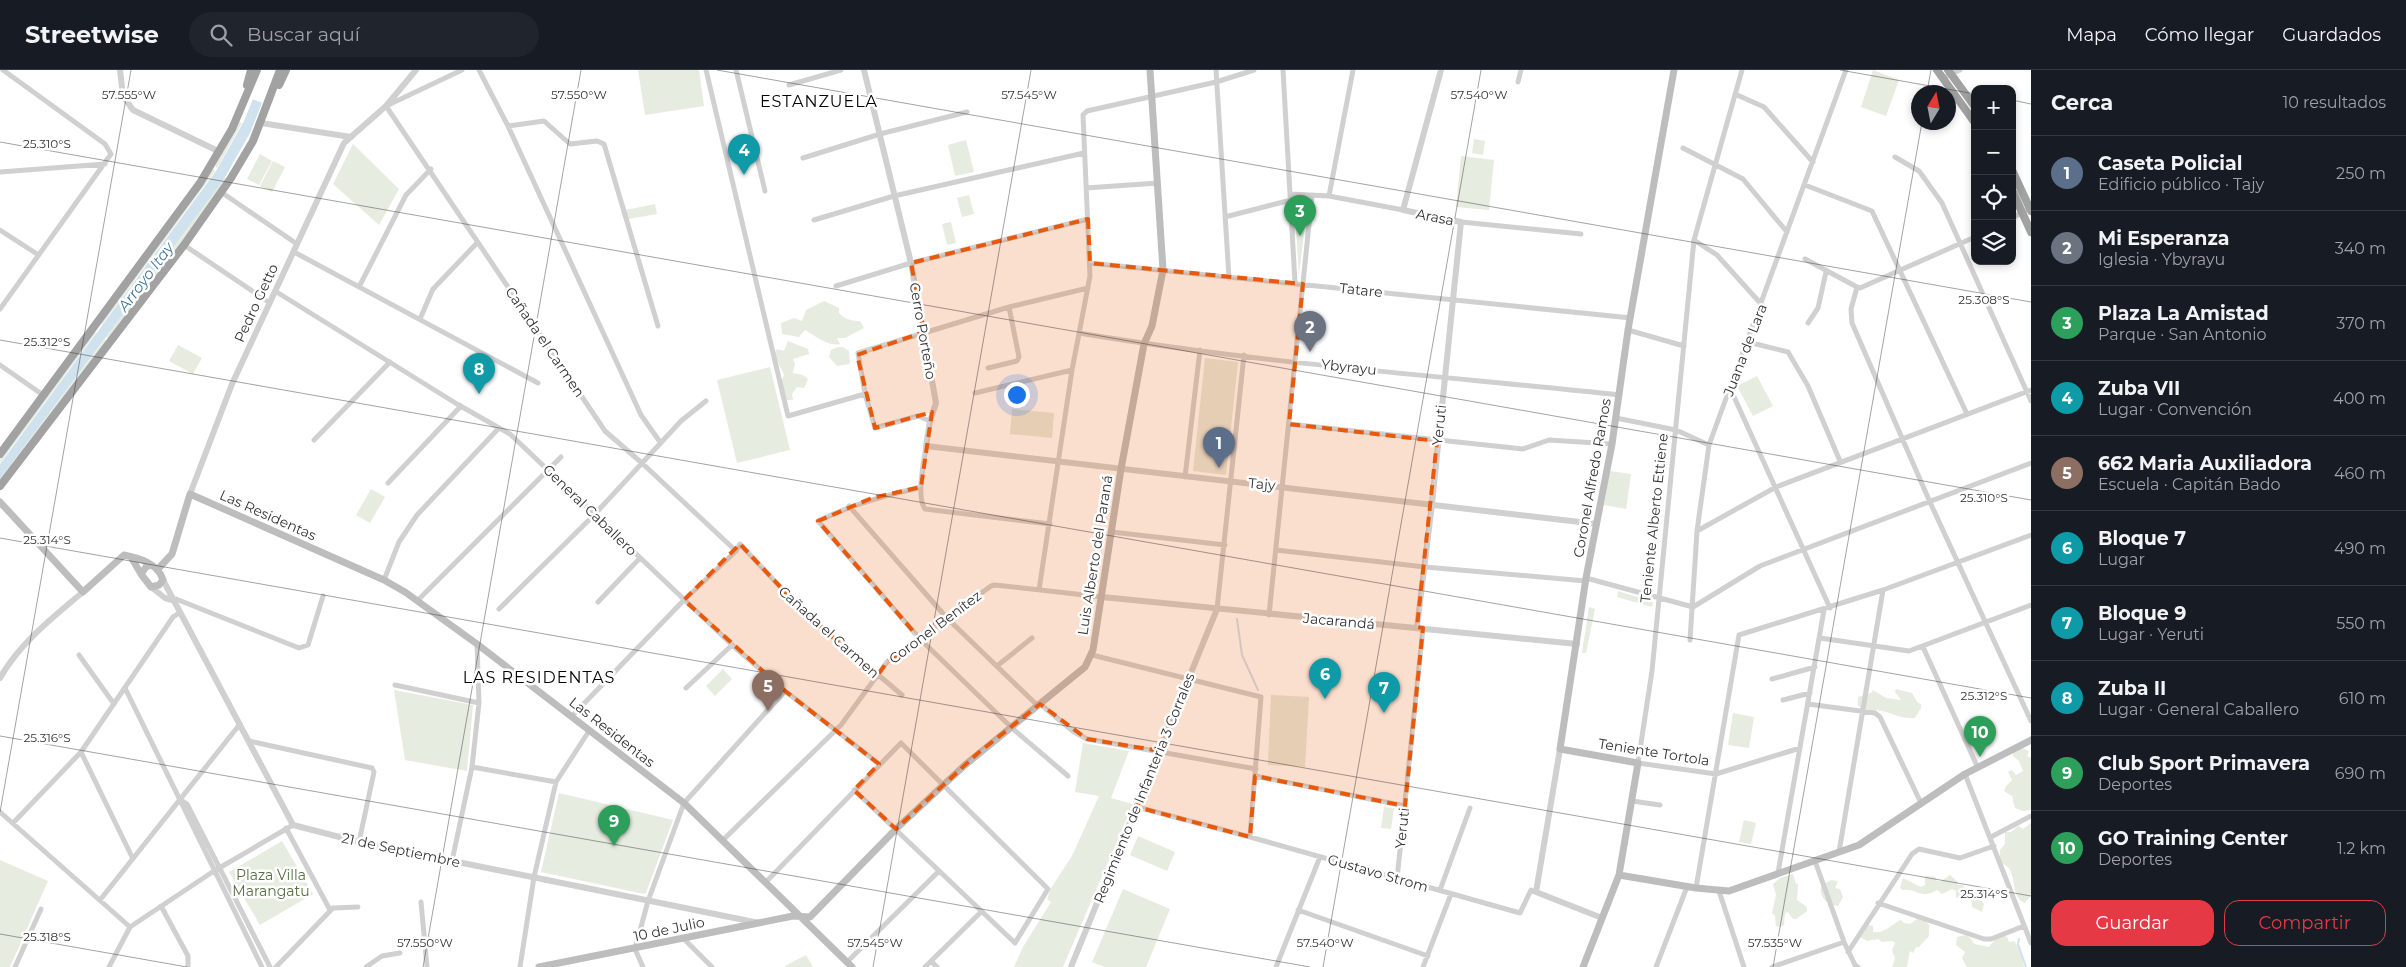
<!DOCTYPE html>
<html lang="es">
<head>
<meta charset="utf-8">
<style>
	:root { --surface:#171b24; --page:#20242c; --text:#f1f3f6; --muted:#9ea1a6; --line:#363941; --accent:#e63946 }
	body { margin:0; font-family:Montserrat,sans-serif; background:var(--page); color:var(--text) }
	.controls { position:absolute; right:15px; top:15px; display:grid; overflow:hidden; border-radius:10px; box-shadow:0 2px 8px #0003 }
	.controls button { width:45px; height:45px; display:grid; place-items:center; padding:0; border:0; border-bottom:1px solid var(--line); background:var(--surface); color:var(--text); font:25px sans-serif }
	.compass { position:absolute; left:1911px; top:15px; width:45px; height:45px; border-radius:50%; background:var(--surface); box-shadow:0 2px 8px #0003; rotate:10deg }
	.you { position:absolute; left:1016px; top:324px; width:18px; height:18px; margin:-12px; border:4px solid #fff; border-radius:50%; background:#1a73e8; box-shadow:0 0 0 8px #1a73e833 }
	.badge { display:grid; place-items:center; width:32px; height:32px; border-radius:50%; background:var(--accent); color:#fff; font-size:16px; font-weight:700 }
	.pin { position:absolute; translate:-50% -41px; filter:drop-shadow(0 1px 2px #0008) }
	.pin::after { content:''; position:absolute; top:26px; width:18px; height:15px; background:inherit; clip-path:polygon(0 0,100% 0,50% 100%) }
	.list { margin:0; padding:0; list-style:none }
	h2 { display:flex; justify-content:space-between; align-items:center; height:65px; margin:0; padding:0 20px; font-size:21px }
	h2 small { font-size:16px; font-weight:400; color:var(--muted) }
	.list li { display:grid; grid-template-columns:32px 1fr auto; gap:15px; align-items:center; box-sizing:border-box; height:75px; padding:0 20px; border-top:1px solid var(--line) }
	.list b { display:block; font-size:19px; white-space:nowrap }
	.list p { margin:0; font-size:16px; white-space:nowrap; color:var(--muted) }
	.list em { font-size:16px; font-style:normal; color:var(--muted) }
	.actions { display:flex; gap:10px; padding:15px 20px }
	.actions a { flex:1; padding:11px 0; border:1px solid var(--accent); border-radius:15px; text-align:center; font-size:18px; color:var(--accent) }
	.actions .main { background:var(--accent); color:#fff }
	.icon { flex:none; width:28px; height:28px; fill:none; stroke:currentColor; stroke-width:2; stroke-linecap:round; stroke-linejoin:round }
	.map { position:relative; flex:none; width:2031px; height:897px; overflow:hidden }
	header { display:flex; align-items:center; gap:30px; box-sizing:border-box; height:70px; padding:0 25px; background:var(--surface); border-bottom:1px solid var(--line) }
	header strong { font-size:24px }
	nav { display:flex; gap:28px; margin-inline-start:auto; font-size:18px }
	.search { width:350px; height:45px; background:var(--page); display:flex; align-items:center; gap:12px; box-sizing:border-box; padding:0 18px; border-radius:28px; color:var(--muted); font-size:19px }
	main { display:flex }
	aside { flex:1; background:var(--surface) }
	.map>svg:first-child { display:block }
	.green { fill:#e6ecdf }
	.water { fill:#cfe2ee }
	.pier { fill:#fff }
	.lines { fill:none; stroke-linecap:round; stroke-linejoin:round }
	.stream { stroke:#cfe2ee; stroke-width:2 }
	.minor { stroke:#d0d0d0; stroke-width:5 }
	.tertiary { stroke:#d0d0d0; stroke-width:6 }
	.secondary { stroke:#bdbdbd; stroke-width:7 }
	.trunk { stroke:#a2a2a2; stroke-width:8 }
	.marked { fill:#e8590c; fill-opacity:0.2; stroke:#e8590c; stroke-width:4; stroke-dasharray:10 6; stroke-linejoin:round }
	.ticks { fill:none; stroke:#333; stroke-width:1; stroke-opacity:0.45 }
	.labels { text-anchor:middle; stroke-width:5; stroke-linejoin:round; paint-order:stroke }
	.street-label { font-size:14px; fill:#333; stroke:#fff }
	.park-label { font-size:14px; fill:#56703f; stroke:#fff }
	.water-label { font-size:15px; font-style:italic; fill:#3f7597; stroke:#fff }
	.quarter-label { font-size:16px; letter-spacing:1px; fill:#000; stroke:#fff }
	.ticks-label { font-size:12px; text-anchor:middle; fill:#333; stroke:#fff; stroke-width:5; stroke-linejoin:round; paint-order:stroke }
</style>
</head>
<body>
<header>
<strong>Streetwise</strong>
<div class="search"><svg class="icon" aria-label="search" viewBox="0 0 24 24"><circle cx="10" cy="10" r="6"/><path d="M15 15l6 6"/></svg>Buscar aquí</div>
<nav><a>Mapa</a><a>Cómo llegar</a><a>Guardados</a></nav>
</header>
<main>
<div class="map">
<svg width="2031" height="897" viewBox="0 0 2031 897">
	<rect width="100%" height="100%" fill="#fff"/>
	<path class="green" d="M638,0H699L704,36L645,45Z
		M1873,0L1899,10L1886,46L1861,37Z
		M239,52L242,53L217,98L215,96Z
		M1474,69L1485,71L1483,85L1472,83Z
		M966,70L974,102L955,106L948,75Z
		M353,74L399,119L379,155L333,114Z
		M260,84L272,91L259,115L247,109Z
		M1461,86L1494,90L1489,140L1456,137Z
		M273,91L285,97L272,122L260,116Z
		M213,99L215,101L102,255L101,254Z
		M224,108L226,109L215,127L110,269L106,267Z
		M969,125L974,144L962,147L957,128Z
		M1307,127L1308,129L1299,205L1294,128Z
		M655,134L657,144L628,149L626,140Z
		M951,152L956,173L947,175L942,154Z
		M824,231L839,238V243C844,249 851,251 860,251L864,258L845,268H837L840,274C828,277 816,266 805,260L799,267L782,264L781,253L794,248L802,251L806,240Z
		M95,262L96,263L0,393V390Z
		M105,269L107,271L0,412V409Z
		M788,271L808,279L809,284L793,289L795,294L793,303L803,305L808,309L804,318L797,317L792,324L793,330H783L780,314L784,305L777,290L772,286L777,279L784,281Z
		M178,275L202,288L193,304L169,291Z
		M838,277H843L849,281L850,294L837,296L829,287L831,280Z
		M1205,288L1238,292L1226,405L1193,401Z
		M770,297L790,380L737,393L717,310Z
		M1757,306L1773,336L1753,346L1737,316Z
		M1012,339L1054,343L1052,368L1010,364Z
		M1610,401L1631,404L1626,439L1604,435Z
		M371,419L385,427L370,453L356,445Z
		M1618,521L1653,532L1652,537L1617,527Z
		M1589,537L1595,539L1586,583H1582Z
		M723,599L732,609L715,626L706,616Z
		M1896,619L1912,623L1918,633L1921,634V638L1915,648C1895,649 1886,637 1866,641L1858,636V627L1871,623L1873,620L1886,628L1901,630L1895,622Z
		M394,620L473,635L467,701L405,690Z
		M1271,625L1309,627L1305,697L1268,695Z
		M1733,643L1754,647L1749,678L1728,675Z
		M1083,673L1129,681L1111,728L1133,734L1063,897H1014L1023,877L1051,832L1047,829L1051,818L1072,786L1099,726L1075,722Z
		M2022,678L2029,681L2027,686L2031,688V740L2023,741L2015,738L2012,726L2004,721L2006,716L2012,710L2008,702L2012,700L2016,705L2023,701L2019,691L2013,686V682Z
		M559,723L673,750L646,823L644,824L541,802Z
		M1384,737L1394,738L1391,759L1381,758Z
		M1744,750L1756,753L1751,774L1739,772Z
		M2031,753V825L2025,833C2012,828 2016,811 2010,800C2009,797 2003,794 2000,792V780L2005,774V762H2011L2018,756L2023,759Z
		M1138,766L1175,782L1167,801L1130,785Z
		M282,771L313,824L260,855L229,802Z
		M0,790L48,811L10,897H0Z
		M1793,804L1796,814L1798,813L1797,830L1807,837V841L1796,849H1793L1788,842L1785,843L1784,855L1780,857L1776,856L1775,846L1772,843L1776,825L1773,814L1780,808Z
		M1950,805L1958,812L1957,815H1963L1965,819L1979,823L1978,826L1984,834L1982,842L1972,837V832L1967,827L1956,828V821L1952,819L1942,824L1937,820C1920,830 1917,818 1903,820L1900,818L1903,808L1921,817L1925,815V806L1935,807L1937,811H1941Z
		M1831,810L1838,811L1835,818L1840,819L1843,827L1838,836C1827,836 1817,824 1822,815Z
		M1123,819L1170,839L1146,897H1104L1092,892Z
		M1918,848L1926,851L1929,855V866L1919,877H1916L1913,883L1910,881L1907,897H1892L1895,888L1892,880L1895,873L1893,871L1882,872L1878,869L1867,871L1858,866L1862,856L1866,858L1868,855L1873,856V862C1886,864 1891,854 1901,850L1904,853L1910,854Z
		M1966,865L1971,869L1974,874L1989,877L1997,867L2002,865L2007,867L2009,872L2014,871L2021,881L2024,897H1967L1962,888L1965,882L1956,875L1957,867Z
		M806,885L813,897H785V896Z"/>
	<path class="water" d="M265,0H275L250,63L224,109L0,409V394L216,101L244,51Z"/>
	<path class="pier" d="M262,0H278L265,34L250,28Z"/>
	<g class="lines">
		<path class="stream" d="M1237,549L1242,585L1258,620
			M2019,869L2018,874L2026,897"/>
		<path class="minor" d="M462,0L386,36L605,361L643,394L736,481
			M479,0L508,56L641,345L660,372
			M706,0L788,346L865,324
			M736,0L765,121
			M1216,0L1229,208
			M1283,0L1295,213
			M1742,0L1694,170L1652,601L1638,693L1716,704L1800,678
			M1943,8L1960,0
			M1518,12L1521,0
			M789,15L841,0
			M1735,24L1764,37L1813,92
			M508,56L544,51L570,74L597,71L604,74L658,256
			M1683,78L1743,109L1787,162
			M1895,87L1919,101L1942,133L2031,331
			M803,88L880,64L967,42
			M0,102L105,94
			M1805,115L1872,141L1967,344
			M1086,118L1158,113
			M221,122L297,174
			M1290,124L1329,126L1403,140
			M1329,126L1353,0
			M1225,147L1291,130
			M2012,148L2025,141
			M814,150L894,126L1084,83
			M1461,152L1581,164
			M0,160L37,184
			M1694,170L1717,185L1762,235
			M184,175L270,233
			M294,182L538,313
			M1805,189L1857,217
			M1090,193L1631,248
			M836,216L911,193L1088,149
			M359,217L406,125L431,99
			M1857,217L1851,239L1852,253L1929,430L2031,651
			M1857,217L1860,218L1975,167
			M275,221L457,334L510,364L732,575L785,621L879,694
			M0,239L111,84L105,74L3,0
			M420,249L433,219L477,173
			M1808,253L1818,238L1826,202
			M1628,260L1684,276
			M1079,263C1258,293 1440,306 1620,325
			M1748,272L1788,282L1808,316L1840,391
			M0,295L43,325
			M988,298L1017,291L1019,287L1009,237
			M1730,318L1830,538
			M975,323L1072,300
			M1616,348L1676,360L1709,375
			M930,351L918,346L875,358L865,324L858,283L1009,237L1088,218
			M1289,354L1523,379L1549,370L1612,374
			M314,370L390,292
			M926,376C924,391 916,427 925,439L1050,454
			M1185,407L1200,280
			M388,413L461,336
			M921,417C884,426 853,434 818,451L919,568L1012,658L1068,706
			M849,436L946,547L1038,636
			M1697,461L1776,417L2031,320
			M1112,462L1225,475
			M1276,480L1425,497L1586,511
			M1586,508L1693,537L1760,496L2031,393
			M384,510L399,472L417,445L499,358
			M1039,520L1072,300L1090,206L1083,45L1087,41L1216,12L1254,0
			M173,530L176,529L299,578L308,575L323,526
			M417,531L561,387
			M598,532L640,488
			M499,539L594,445L681,351L706,331
			M1217,539L1244,285
			M1269,545L1312,125
			M1820,568L1909,581L2031,535
			M1690,570L1697,461L1709,375L1846,0
			M1923,577L1978,698
			M79,585L114,634
			M1092,585L1261,627L1250,767
			M997,596L1032,568
			M1772,609L1815,597
			M395,615L479,633
			M125,618L262,897
			M686,618L732,575
			M1783,630L1810,623
			M1040,634L1074,662L1087,669L1256,699
			M1808,634L1875,643L1880,647L1921,733
			M572,646L684,530L736,481L740,474L804,542L902,625
			M249,671L372,698L374,702L359,772
			M81,682L132,787
			M472,697L556,712
			M1965,704L2031,873
			M1255,706L1405,736
			M181,730L187,734L270,897
			M1632,731L1660,735
			M1137,737L1250,767L1520,843L1531,820L1536,822
			M0,742L130,857
			M13,753L81,682L173,547L179,543
			M286,758L330,840
			M1991,767L2031,746
			M723,770L841,655L887,592L991,516L995,515L1102,527
			M1839,782L1883,520
			M452,791L472,697L479,633L477,574
			M1815,791L1844,872L1855,895L1858,897
			M1778,803L1824,540
			M1397,809L1423,558
			M765,813L901,673L1048,819L1015,873L854,720
			M1696,818L1739,565L1883,520L2031,465
			M1440,820L1470,738
			M1719,821L1744,897
			M100,830L240,654
			M421,832L427,897
			M1878,833L1984,869H1991L2024,856
			M161,836L188,886V897
			M1298,840L1428,886
			M683,868L712,897
			M1848,882L1912,784L1919,779L1960,788L1994,776
			M931,891L937,897
			M847,892L938,802
			M15,897L41,839
			M109,897L130,857L214,801L293,755
			M276,897L333,838L358,837
			M366,897L382,886L400,883
			M520,897L534,807L556,712L589,661
			M643,897L635,879L648,831L684,733L785,621
			M925,897L981,842
			M1276,897L1320,787
			M1423,897L1451,824
			M1656,897L1687,817
			M1772,897L1844,872"/>
		<path class="tertiary" d="M120,0L123,26L133,40L220,82
			M864,0L911,193L936,333L930,351L926,376L1597,454
			M261,53L351,67
			M190,424L232,314L344,73L386,36L416,0
			M163,510L293,755L359,772L759,853
			M151,517L165,528L172,530
			M1102,527L1577,574
			M1417,557L1432,434L1461,152L1403,140L1441,0
			M0,608C20,573 52,548 83,522
			M1560,679L1536,822L1602,848
			M1071,897L1217,539"/>
		<path class="secondary" d="M0,432L83,522L124,485C139,488 158,493 163,510L159,515L151,517L141,504L146,497L151,495
			M131,487L141,504
			M157,500L172,484L190,424L384,510L405,522L477,574L684,733L852,897
			M1619,805L1696,818L1729,821L1859,775L1965,704L2031,670
			M539,897L793,846L810,847L896,759L965,695L1085,597L1093,580L1121,399L1144,274L1152,256L1163,200L1150,0
			M1583,897L1619,805L1638,693L1560,679L1586,508L1612,374L1628,260L1674,0"/>
		<path class="trunk" d="M1937,0L1975,53
			M1948,0L1975,37
			M247,15L251,0
			M279,15L286,0
			M2012,100L2031,141
			M2012,120L2031,162
			M0,384L200,113L232,59L257,0
			M0,416L184,175L231,108L253,71L280,0"/>
	</g>
	<path class="marked" d="M1088,149L1090,193L1303,214L1289,354L1437,371L1417,557L1423,558L1405,736L1255,706L1250,767L1137,737L1160,681L1087,669L1040,634L977,684L896,759L854,720L879,694L785,621L684,530L740,474L804,542L877,606L887,592L919,568L818,451L872,428L921,417L932,342L875,358L857,285L924,262L911,193Z"/>
	<path class="ticks" d="M717,0L2031,232M1840,0L1975,24M1927,22L1931,0M2012,30L2031,34M0,72L2031,430M0,270L2031,628M0,468L2031,826M0,666L1310,897M0,742L131,0M0,864L187,897M423,897L581,0M873,897L1031,0M1323,897L1481,0M1773,897L1922,52"/>
	<g class="labels">
		<g class="street-label">
			<text transform="translate(1435 147) rotate(11)" y="5">Arasa</text>
			<text transform="translate(1361 220) rotate(6)" y="5">Tatare</text>
			<text transform="translate(256 233) rotate(-65)" y="5">Pedro Getto</text>
			<text transform="translate(923 261) rotate(80)" y="5">Cerro Porteño</text>
			<text transform="translate(545 272) rotate(56)" y="5">Cañada el Carmen</text>
			<text transform="translate(1745 280) rotate(-69)" y="5">Juana de Lara</text>
			<text transform="translate(1349 297) rotate(6)" y="5">Ybyrayu</text>
			<text transform="translate(1439 355) rotate(-84)" y="5">Yeruti</text>
			<text transform="translate(1592 408) rotate(-80)" y="5">Coronel Alfredo Ramos</text>
			<text transform="translate(1262 414) rotate(5)" y="5">Tajy</text>
			<text transform="translate(590 440) rotate(44)" y="5">General Caballero</text>
			<text transform="translate(268 445) rotate(24)" y="5">Las Residentas</text>
			<text transform="translate(1654 448) rotate(-84)" y="5">Teniente Alberto Ettiene</text>
			<text transform="translate(1095 485) rotate(-81)" y="5">Luis Alberto del Paraná</text>
			<text transform="translate(1339 551) rotate(5)" y="5">Jacarandá</text>
			<text transform="translate(935 557) rotate(-37)" y="5">Coronel Benítez</text>
			<text transform="translate(829 562) rotate(42)" y="5">Cañada el Carmen</text>
			<text transform="translate(612 662) rotate(38)" y="5">Las Residentas</text>
			<text transform="translate(1654 682) rotate(9)" y="5">Teniente Tortola</text>
			<text transform="translate(1144 718) rotate(-68)" y="5">Regimiento de Infanteria 3 Corrales</text>
			<text transform="translate(1402 758) rotate(-84)" y="5">Yeruti</text>
			<text transform="translate(401 780) rotate(12)" y="5">21 de Septiembre</text>
			<text transform="translate(1378 803) rotate(16)" y="5">Gustavo Strom</text>
			<text transform="translate(669 859) rotate(-12)" y="5">10 de Julio</text>
		</g>
		<g class="park-label">
			<text x="271" y="810">Plaza Villa<tspan x="271" dy="16">Marangatu</tspan></text>
		</g>
		<g class="water-label">
			<text transform="translate(146 207) rotate(-53)" y="5">Arroyo Itay</text>
		</g>
		<g class="quarter-label">
			<text x="819" y="37">ESTANZUELA</text>
			<text x="539" y="613">LAS RESIDENTAS</text>
		</g>
	</g>
	<g class="ticks-label">
		<text x="129" y="29">57.555°W</text>
		<text x="579" y="29">57.550°W</text>
		<text x="1029" y="29">57.545°W</text>
		<text x="1479" y="29">57.540°W</text>
		<text x="47" y="78">25.310°S</text>
		<text x="1984" y="234">25.308°S</text>
		<text x="47" y="276">25.312°S</text>
		<text x="1984" y="432">25.310°S</text>
		<text x="47" y="474">25.314°S</text>
		<text x="1984" y="630">25.312°S</text>
		<text x="47" y="672">25.316°S</text>
		<text x="1984" y="828">25.314°S</text>
		<text x="47" y="871">25.318°S</text>
		<text x="425" y="877">57.550°W</text>
		<text x="875" y="877">57.545°W</text>
		<text x="1325" y="877">57.540°W</text>
		<text x="1775" y="877">57.535°W</text>
	</g>
</svg>
<div class="controls">
<button>+</button>
<button>−</button>
<button><svg class="icon" aria-label="locate" viewBox="0 0 24 24"><circle cx="12" cy="12" r="6"/><path d="M12 2v4M12 18v4M2 12h4M18 12h4"/></svg></button>
<button><svg class="icon" aria-label="layers" viewBox="0 0 24 24"><path d="M12 4l9 5-9 5-9-5zM3 14l9 5 9-5"/></svg></button>
</div>
<svg class="compass" viewBox="-18 -18 36 36"><path d="M0-13l5 13h-10z" fill="#e53935"/><path d="M0 13l5-13h-10z" fill="#9ea1a6"/></svg>
<div class="you"></div>
<div class="pin badge" style="left:1219px;top:398px;background:#5c6f8a">1</div>
<div class="pin badge" style="left:1310px;top:282px;background:#6b7280">2</div>
<div class="pin badge" style="left:1300px;top:166px;background:#2e9e5b">3</div>
<div class="pin badge" style="left:744px;top:105px;background:#0f9aa8">4</div>
<div class="pin badge" style="left:768px;top:641px;background:#8d6e63">5</div>
<div class="pin badge" style="left:1325px;top:629px;background:#0f9aa8">6</div>
<div class="pin badge" style="left:1384px;top:643px;background:#0f9aa8">7</div>
<div class="pin badge" style="left:479px;top:324px;background:#0f9aa8">8</div>
<div class="pin badge" style="left:614px;top:776px;background:#2e9e5b">9</div>
<div class="pin badge" style="left:1980px;top:687px;background:#2e9e5b">10</div>
</div>
<aside>
<h2>Cerca<small>10 resultados</small></h2>
<ul class="list">
<li><span class="badge" style="background:#5c6f8a">1</span><div><b>Caseta Policial</b><p>Edificio público · Tajy</p></div><em>250 m</em></li>
<li><span class="badge" style="background:#6b7280">2</span><div><b>Mi Esperanza</b><p>Iglesia · Ybyrayu</p></div><em>340 m</em></li>
<li><span class="badge" style="background:#2e9e5b">3</span><div><b>Plaza La Amistad</b><p>Parque · San Antonio</p></div><em>370 m</em></li>
<li><span class="badge" style="background:#0f9aa8">4</span><div><b>Zuba VII</b><p>Lugar · Convención</p></div><em>400 m</em></li>
<li><span class="badge" style="background:#8d6e63">5</span><div><b>662 Maria Auxiliadora</b><p>Escuela · Capitán Bado</p></div><em>460 m</em></li>
<li><span class="badge" style="background:#0f9aa8">6</span><div><b>Bloque 7</b><p>Lugar</p></div><em>490 m</em></li>
<li><span class="badge" style="background:#0f9aa8">7</span><div><b>Bloque 9</b><p>Lugar · Yeruti</p></div><em>550 m</em></li>
<li><span class="badge" style="background:#0f9aa8">8</span><div><b>Zuba II</b><p>Lugar · General Caballero</p></div><em>610 m</em></li>
<li><span class="badge" style="background:#2e9e5b">9</span><div><b>Club Sport Primavera</b><p>Deportes</p></div><em>690 m</em></li>
<li><span class="badge" style="background:#2e9e5b">10</span><div><b>GO Training Center</b><p>Deportes</p></div><em>1.2 km</em></li>
</ul>
<div class="actions"><a class="main">Guardar</a><a>Compartir</a></div>
</aside>
</main>
</body>
</html>
